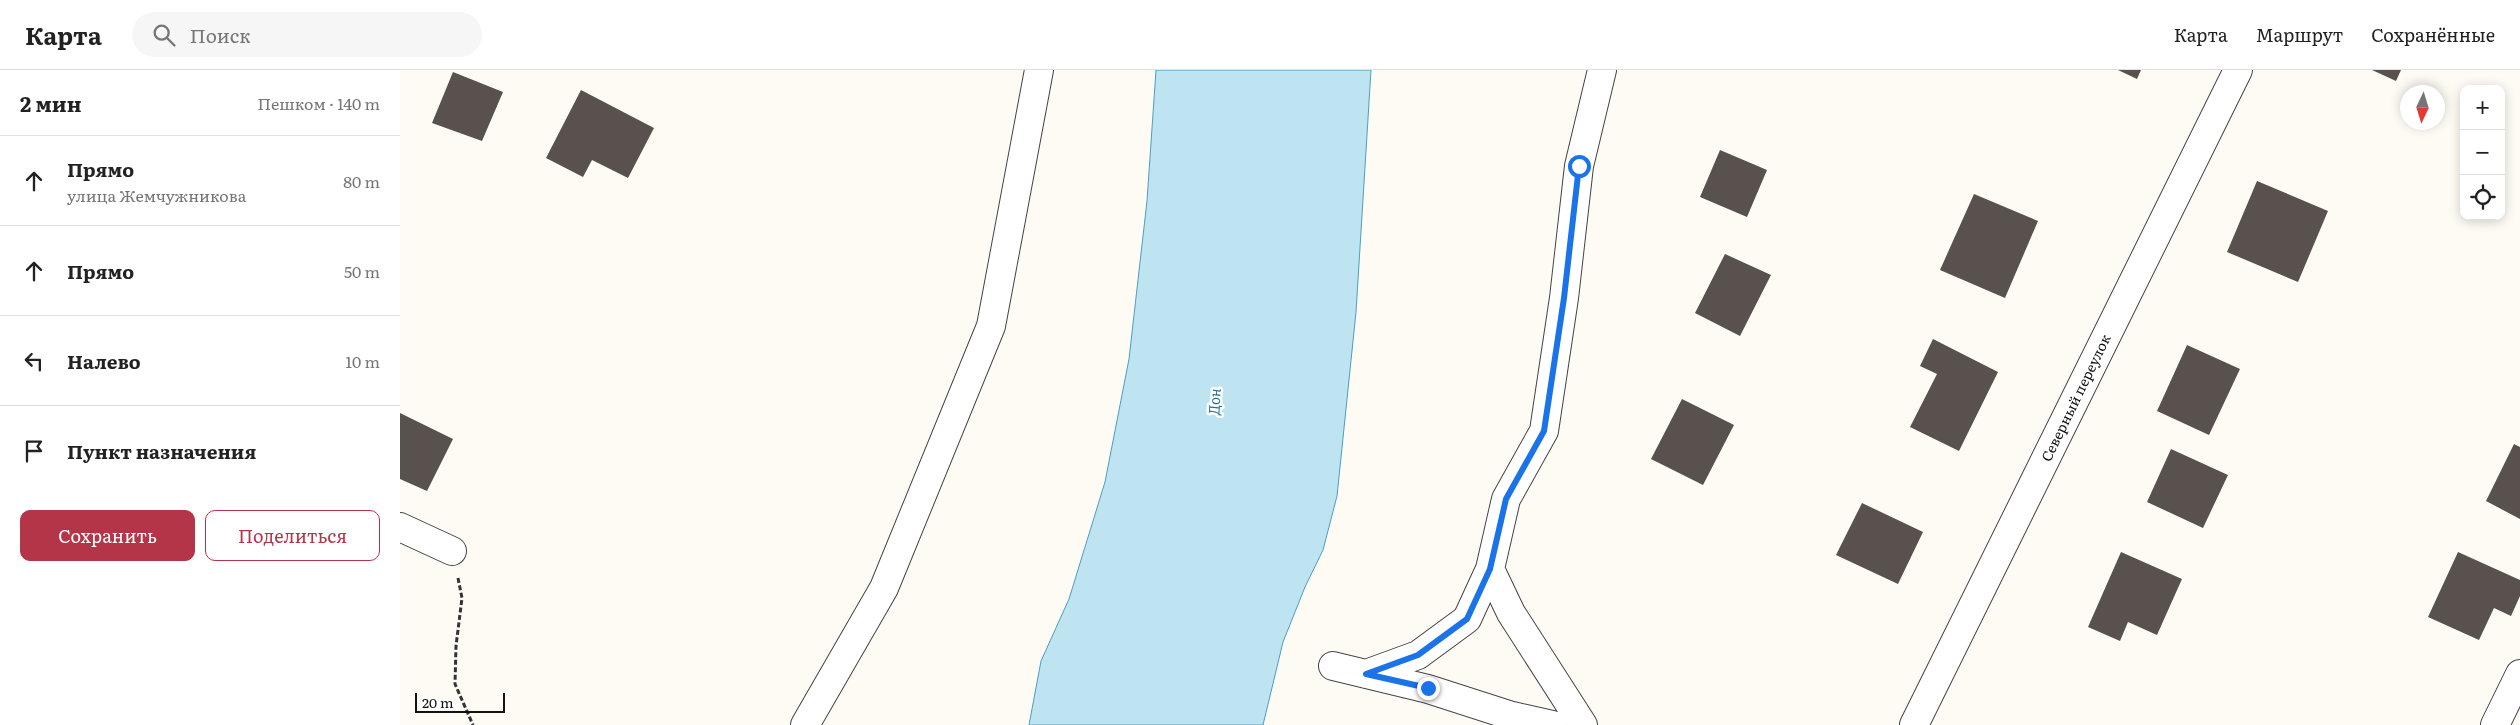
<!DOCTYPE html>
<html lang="ru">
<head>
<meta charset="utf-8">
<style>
	:root { --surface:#fff; --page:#f6f6f6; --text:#222; --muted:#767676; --line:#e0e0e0; --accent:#b43548 }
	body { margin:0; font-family:Literata,serif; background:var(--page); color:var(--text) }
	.controls { position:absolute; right:15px; top:15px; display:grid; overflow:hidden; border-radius:10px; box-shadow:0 2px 12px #0003 }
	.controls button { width:45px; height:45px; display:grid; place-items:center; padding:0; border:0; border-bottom:1px solid var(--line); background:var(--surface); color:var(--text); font:25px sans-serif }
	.compass { position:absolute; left:2000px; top:15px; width:45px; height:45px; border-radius:50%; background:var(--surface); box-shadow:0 2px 12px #0003; rotate:184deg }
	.scale { position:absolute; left:15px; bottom:12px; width:90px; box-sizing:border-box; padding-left:5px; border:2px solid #111; border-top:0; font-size:14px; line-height:18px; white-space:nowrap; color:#111; -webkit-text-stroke:4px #fff; paint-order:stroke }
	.stop { position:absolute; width:15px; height:15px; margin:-11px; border:4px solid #1a73e8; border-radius:50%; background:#fff }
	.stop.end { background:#1a73e8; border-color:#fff; box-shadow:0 1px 5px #0008 }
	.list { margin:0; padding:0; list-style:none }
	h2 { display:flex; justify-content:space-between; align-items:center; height:65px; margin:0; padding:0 20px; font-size:21px }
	h2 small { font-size:16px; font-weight:400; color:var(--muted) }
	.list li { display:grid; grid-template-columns:32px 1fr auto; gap:15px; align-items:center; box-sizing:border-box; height:90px; padding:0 20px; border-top:1px solid var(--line) }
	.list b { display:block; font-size:19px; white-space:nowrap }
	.list p { margin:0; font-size:16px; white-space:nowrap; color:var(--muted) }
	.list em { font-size:16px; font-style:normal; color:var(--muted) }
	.actions { display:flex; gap:10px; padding:15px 20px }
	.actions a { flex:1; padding:11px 0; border:1px solid var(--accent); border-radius:10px; text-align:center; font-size:18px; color:var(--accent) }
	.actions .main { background:var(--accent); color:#fff }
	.icon { flex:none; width:28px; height:28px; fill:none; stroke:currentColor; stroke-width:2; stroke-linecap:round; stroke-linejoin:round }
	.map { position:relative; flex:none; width:2120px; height:655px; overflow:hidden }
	header { display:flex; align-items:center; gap:30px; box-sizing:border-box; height:70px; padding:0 25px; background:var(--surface); border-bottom:1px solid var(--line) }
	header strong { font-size:24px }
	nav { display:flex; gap:28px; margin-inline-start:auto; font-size:18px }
	.search { width:350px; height:45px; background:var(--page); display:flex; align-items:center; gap:12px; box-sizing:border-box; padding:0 18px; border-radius:28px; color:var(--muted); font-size:19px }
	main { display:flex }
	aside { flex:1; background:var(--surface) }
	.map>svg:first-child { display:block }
	.water { fill:#bee3f1; stroke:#4c9ec1 }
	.building { fill:#58514e }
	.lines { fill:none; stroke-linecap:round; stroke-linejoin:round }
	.minor-casing { stroke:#444; stroke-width:30 }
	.path { stroke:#333; stroke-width:3; stroke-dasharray:5 2.5; stroke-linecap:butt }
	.minor { stroke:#fff; stroke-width:28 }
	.route { stroke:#1a73e8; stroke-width:6 }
	.labels { text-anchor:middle; stroke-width:5; stroke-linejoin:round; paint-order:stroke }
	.street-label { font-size:14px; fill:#111; stroke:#fff }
	.water-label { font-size:15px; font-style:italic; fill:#247198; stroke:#fff }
</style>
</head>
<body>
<header>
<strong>Карта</strong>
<div class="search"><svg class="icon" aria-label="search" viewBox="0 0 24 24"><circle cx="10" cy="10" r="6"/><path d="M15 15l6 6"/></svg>Поиск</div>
<nav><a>Карта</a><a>Маршрут</a><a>Сохранённые</a></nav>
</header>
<main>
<aside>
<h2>2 мин<small>Пешком · 140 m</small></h2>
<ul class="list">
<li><svg class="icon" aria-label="ahead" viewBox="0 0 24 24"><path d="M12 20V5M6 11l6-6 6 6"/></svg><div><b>Прямо</b><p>улица Жемчужникова</p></div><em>80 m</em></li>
<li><svg class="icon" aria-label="ahead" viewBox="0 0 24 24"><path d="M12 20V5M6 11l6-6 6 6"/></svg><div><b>Прямо</b></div><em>50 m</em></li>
<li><svg class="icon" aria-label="left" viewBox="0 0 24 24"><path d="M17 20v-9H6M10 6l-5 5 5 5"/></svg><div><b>Налево</b></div><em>10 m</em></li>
<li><svg class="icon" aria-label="arrive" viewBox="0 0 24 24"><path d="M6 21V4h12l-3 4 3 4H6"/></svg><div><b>Пункт назначения</b></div></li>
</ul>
<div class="actions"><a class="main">Сохранить</a><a>Поделиться</a></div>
</aside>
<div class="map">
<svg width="2120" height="655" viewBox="0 0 2120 655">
	<rect width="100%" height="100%" fill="#fefbf5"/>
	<path class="water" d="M756,0H971L956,242L937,426L923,480L905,517L883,572L863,655H629L641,591L669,529L705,412L729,289L747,131Z"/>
	<path class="building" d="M1718,0H1741L1737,9Z
		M1972,0H2001L1996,11Z
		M53,2L103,22L82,71L32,53Z
		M181,20L254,58L228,108L192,90L183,107L146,88Z
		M1320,80L1367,100L1347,147L1300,127Z
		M1857,111L1928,141L1898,212L1827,182Z
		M1574,124L1638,151L1605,228L1540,200Z
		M1325,184L1371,205L1340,266L1295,243Z
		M1533,269L1598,302L1559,381L1510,357L1537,304L1520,296Z
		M1787,275L1840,299L1809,365L1757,341Z
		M1282,329L1334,355L1303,415L1251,389Z
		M0,343L53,369L27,421L0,409Z
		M2114,374L2120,377V449L2086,431Z
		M1771,379L1828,405L1803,458L1747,432Z
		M1462,433L1523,462L1498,514L1436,485Z
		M1721,482L1782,509L1757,565L1728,552L1720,571L1688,557Z
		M2058,482L2120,510V526L2111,546L2094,538L2079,570L2028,547Z"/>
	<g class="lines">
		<g class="minor-casing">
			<path id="minor" d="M0,457L52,481
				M933,596L1028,619L1112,646L1152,655
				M966,604L1018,585L1067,549L1090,499
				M405,655L484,518L591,256L639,0
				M1183,655L1111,543L1090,499L1106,429L1144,361L1164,228L1179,96L1202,0
				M1514,655L1838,0
				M2095,655L2120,604"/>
		</g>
		<path class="path" d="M58,508L62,528L56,576L55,614L73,655"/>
		<use href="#minor" class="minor"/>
	</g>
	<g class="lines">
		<path class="route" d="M1028,618L966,604L1018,585L1067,549L1090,499L1106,429L1144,361L1164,228L1179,96"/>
	</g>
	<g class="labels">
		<g class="street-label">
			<text transform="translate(1676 328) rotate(-64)" y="5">Северный переулок</text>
		</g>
		<g class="water-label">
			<text transform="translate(815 332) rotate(-87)" y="5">Дон</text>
		</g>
	</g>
</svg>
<div class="controls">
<button>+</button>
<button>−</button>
<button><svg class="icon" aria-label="locate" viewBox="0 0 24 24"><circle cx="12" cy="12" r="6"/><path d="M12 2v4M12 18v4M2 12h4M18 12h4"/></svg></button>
</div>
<svg class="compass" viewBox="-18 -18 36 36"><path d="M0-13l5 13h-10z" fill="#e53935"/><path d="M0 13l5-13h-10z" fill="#767676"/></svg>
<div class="scale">20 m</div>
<div class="stop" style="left:1179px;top:96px"></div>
<div class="stop end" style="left:1028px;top:618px"></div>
</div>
</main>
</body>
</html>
